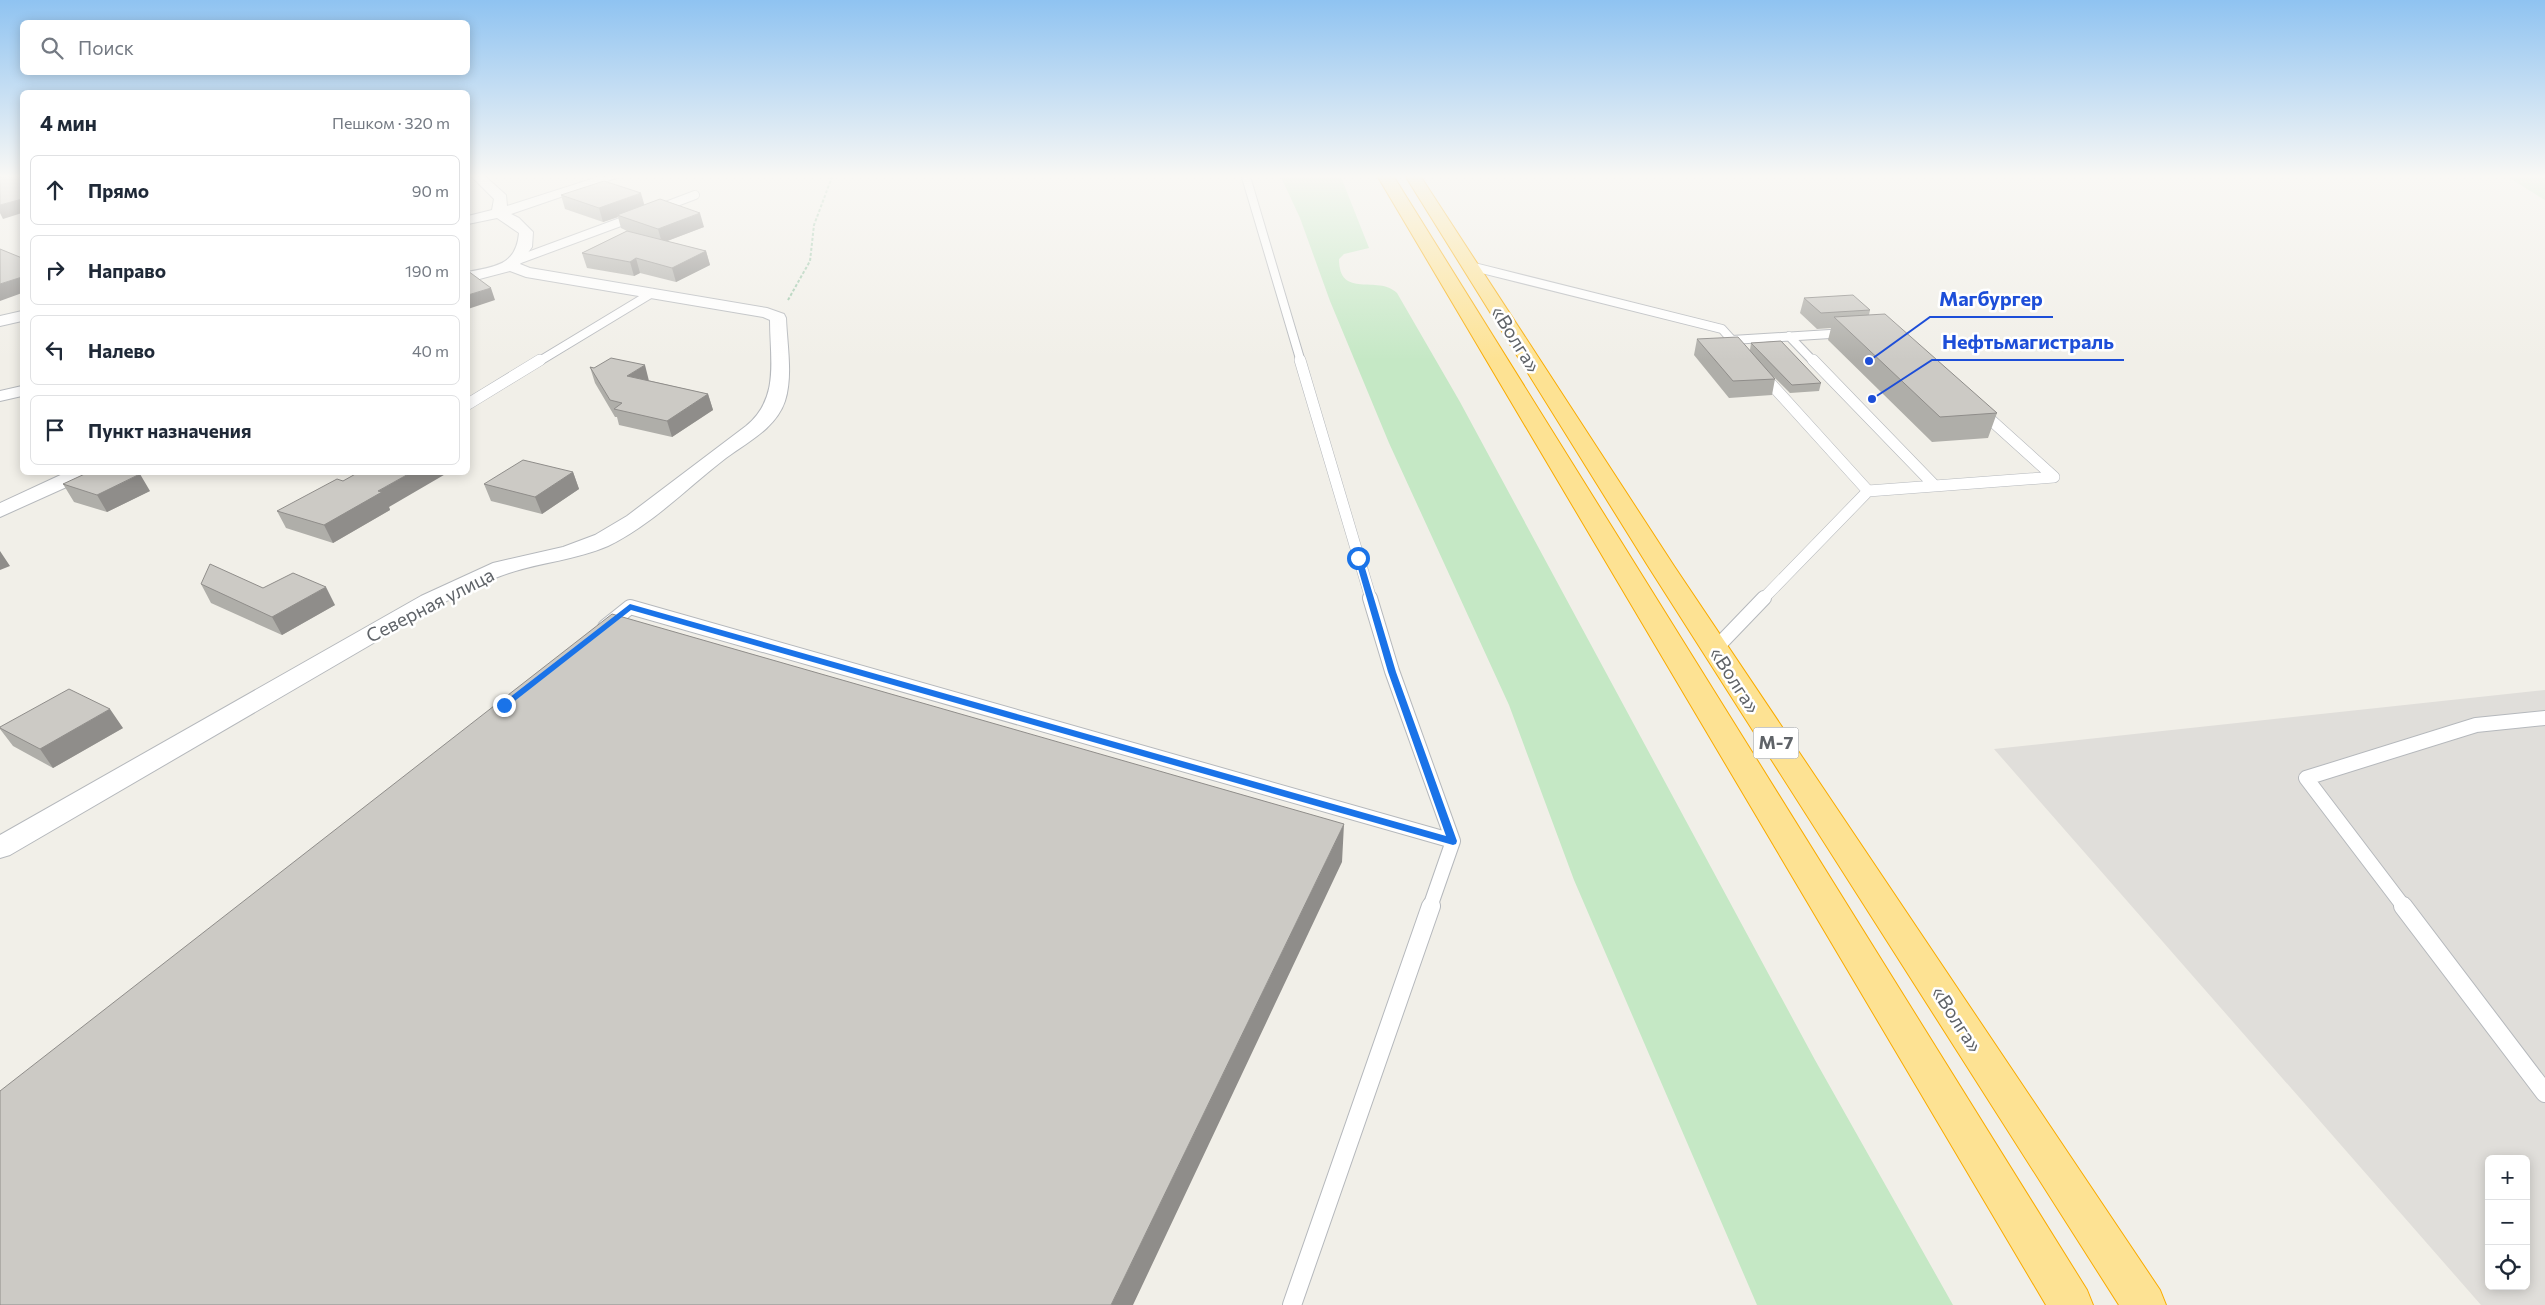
<!DOCTYPE html>
<html lang="ru">
<head>
<meta charset="utf-8">
<style>
	:root { --surface:#fff; --page:#f2f2f3; --text:#1f2937; --muted:#747a83; --line:#e0e1e3 }
	body { margin:0; font-family:Commissioner,sans-serif; background:var(--page); color:var(--text) }
	.controls { position:absolute; right:15px; bottom:15px; display:grid; overflow:hidden; border-radius:8px; box-shadow:0 2px 12px #0003 }
	.controls button { width:45px; height:45px; display:grid; place-items:center; padding:0; border:0; border-bottom:1px solid var(--line); background:var(--surface); color:var(--text); font:25px sans-serif }
	.stop { position:absolute; width:15px; height:15px; margin:-11px; border:4px solid #1a73e8; border-radius:50%; background:#fff }
	.stop.end { background:#1a73e8; border-color:#fff; box-shadow:0 1px 5px #0008 }
	.list { margin:0; padding:0; list-style:none }
	h2 { display:flex; justify-content:space-between; align-items:center; height:65px; margin:0; padding:0 20px; font-size:21px }
	h2 small { font-size:16px; font-weight:400; color:var(--muted) }
	.list li { display:grid; grid-template-columns:32px 1fr auto; gap:15px; align-items:center; box-sizing:border-box; height:70px; margin:0 10px 10px; padding:0 10px; border:1px solid var(--line); border-radius:8px }
	.list b { display:block; font-size:19px; white-space:nowrap }
	.list em { font-size:16px; font-style:normal; color:var(--muted) }
	.icon { flex:none; width:28px; height:28px; fill:none; stroke:currentColor; stroke-width:2; stroke-linecap:round; stroke-linejoin:round }
	.map { position:relative; flex:none; width:2545px; height:1305px; overflow:hidden }
	.search { position:absolute; background:var(--surface); box-shadow:0 2px 12px #0003; left:20px; top:20px; width:450px; height:55px; display:flex; align-items:center; gap:12px; box-sizing:border-box; padding:0 18px; border-radius:8px; color:var(--muted); font-size:19px }
	.panel { position:absolute; background:var(--surface); box-shadow:0 2px 12px #0003; left:20px; top:90px; width:450px; height:385px; border-radius:8px }
	.map>svg:first-child { display:block }
	.industrial { fill:#e0deda; fill-rule:evenodd }
	.green { fill:#c5e8c5 }
	.lines { fill:none; stroke-linecap:round; stroke-linejoin:round }
	.lane-far3-casing { stroke:#b5b8bc; stroke-width:10 }
	.lane-far2-casing { stroke:#b5b8bc; stroke-width:12 }
	.lane-far1-casing { stroke:#b5b8bc; stroke-width:16 }
	.lane-casing { stroke:#b5b8bc; stroke-width:20 }
	.street-casing { stroke:#b5b8bc; stroke-width:2 }
	.highway-casing { stroke:#f9ab00; stroke-width:2 }
	.path { stroke:#9cc7a9; stroke-width:2; stroke-dasharray:3 2; stroke-linecap:butt }
	.lane-far3 { stroke:#fff; stroke-width:8 }
	.lane-far2 { stroke:#fff; stroke-width:11 }
	.lane-far1 { stroke:#fff; stroke-width:14 }
	.lane { stroke:#fff; stroke-width:18 }
	.street { fill:#fff; fill-rule:evenodd }
	.highway { fill:#fde293; fill-rule:evenodd }
	.wall { fill:#afaea9 }
	.shaded-wall { fill:#8f8d8a }
	.building { fill:#cccac5; stroke:#8f8d8a }
	.route { fill:#1a73e8 }
	.labels { text-anchor:middle; stroke-width:5; stroke-linejoin:round; paint-order:stroke }
	.shield { fill:#fff; stroke:#8f9295; stroke-width:1 }
	.shield-label { font-size:18px; font-weight:bold; fill:#5f6368 }
	.street-label { font-size:19px; fill:#5f6368; stroke:#fff }
	.leader { fill:none; stroke:#1d4ed8; stroke-width:2 }
	.callout-dot { fill:#1d4ed8; stroke:#fff; stroke-width:2 }
	.callout-label { font-size:20px; text-anchor:middle; font-weight:bold; fill:#1d4ed8; stroke:#fff; stroke-width:5; stroke-linejoin:round; paint-order:stroke }
</style>
</head>
<body>
<div class="map">
<svg width="2545" height="1305" viewBox="0 0 2545 1305">
	<rect width="100%" height="100%" fill="#f1efe8"/>
	<path class="industrial" d="M2545,690V1305H2481L1994,749ZM2489,1159H2526V1286H2489Z"/>
	<path class="green" d="M1281,177H1341L1369,248L1344,254L1339,259C1339,300 1378,274 1397,293L1460,402L1815,1060L1953,1305H1757L1574,880L1509,705L1389,443L1330,301L1300,218Z
		M2508,177H2545V200Z"/>
	<g class="lines">
		<g class="lane-far3-casing">
			<path id="lane-far3" d="M1246,177L1301,362
				M658,209L695,195
				M515,261L634,217
				M1470,266L1722,329L1741,350
				M1789,336L1814,362
				M1732,340L1846,333
				M538,362L652,293"/>
		</g>
		<g class="lane-far2-casing">
			<path id="lane-far2" d="M1300,360L1371,599
				M1813,360L1935,486
				M1762,374L1868,491L1763,599
				M468,404L540,360
				M1868,491L2054,477L1982,412"/>
		</g>
		<g class="lane-far1-casing">
			<path id="lane-far1" d="M1370,598L1392,671L1453,841L1430,907
				M605,627L630,607L1453,841
				M1715,649L1764,598
				M2404,907L2306,778L2476,725L2545,718"/>
		</g>
		<g class="lane-casing">
			<path id="lane" d="M2403,906L2545,1093
				M1292,1305L1431,906"/>
		</g>
		<g class="street-casing">
			<path id="street" d="M472,177H486L506,195L507,206L598,177H619L511,214L519,218L533,232L532,247L520,264L530,268L767,308L784,314L786,318C787,344 793,376 785,401C776,428 748,442 726,458C688,487 652,525 608,546C576,560 542,562 509,573C484,581 461,594 437,606L10,855L0,858V835L421,596L493,563L563,547L595,535L627,516L746,426C780,398 770,360 770,320L763,317L526,277L510,271L468,282V272C495,266 516,266 519,233L497,218L468,224V216L492,210L494,199Z
				M22,311V321L0,326V316Z
				M22,386V396L0,401V391Z
				M67,472H94L91,476L0,517V503Z"/>
		</g>
		<g class="highway-casing">
			<path id="highway" d="M1378,177H1394L2087,1290L2093,1305H2046Z
				M1406,177H1421L1674,566L2160,1290L2166,1305H2119L1648,566Z"/>
		</g>
		<path class="path" d="M788,300L810,261L814,225L832,177"/>
		<use href="#lane-far3" class="lane-far3"/>
		<use href="#lane-far2" class="lane-far2"/>
		<use href="#lane-far1" class="lane-far1"/>
		<use href="#lane" class="lane"/>
		<use href="#street" class="street"/>
		<use href="#highway" class="highway"/>
	</g>
	<path class="wall" d="M561,195L645,205L704,227L667,241L706,251L710,265L676,282L640,273L634,276L587,268L582,253L627,231L621,228L618,217L603,222L565,209Z
		M1804,298L1870,310L1869,315L1997,413L1988,438L1932,442L1828,340L1831,328L1817,329L1800,313Z
		M1697,339L1750,350L1751,343L1821,383L1819,391L1790,393L1773,376L1775,379L1772,395L1729,398L1694,355Z
		M590,367L708,394L713,410L672,437L619,425L617,417H615L595,383Z
		M573,472L579,489L542,514L491,501L484,484Z
		M63,484L150,491L107,512L74,502Z
		M389,507L390,510L333,543L286,528L277,511Z
		M201,584L263,588L335,605L282,635L211,603Z
		M0,727L123,728L53,768L13,746L0,729Z"/>
	<path class="shaded-wall" d="M641,193L645,207L617,215L618,217L603,222L599,208Z
		M22,199V213L3,219L0,213V205Z
		M700,213L704,227L662,243L658,229Z
		M706,251L710,265L676,282L672,268Z
		M636,258L640,273L634,276L630,262Z
		M22,277V293L0,301V284Z
		M491,288L495,300L468,309V295Z
		M645,365L649,381L627,376Z
		M708,394L713,410L672,437L667,421Z
		M412,472H449L389,507L390,510L333,543L324,525L378,491Z
		M573,472L579,489L542,514L535,497Z
		M140,474L150,491L107,512L97,495Z
		M0,551L10,566L0,570Z
		M326,587L335,605L282,635L272,617Z
		M110,709L123,728L53,768L40,749Z
		M1344,824L1342,862L1133,1305H1111Z"/>
	<path class="building" d="M0,177H22V199L0,205Z
		M604,181L641,193L599,208L561,195Z
		M660,199L700,213L658,229L617,215Z
		M627,231L706,251L672,268L636,258L630,262L582,253Z
		M0,249L22,258V277L0,284Z
		M468,271L491,288L468,295Z
		M1853,295L1870,310L1821,313L1804,298Z
		M1885,314L1997,413L1940,417L1834,317Z
		M1738,337L1775,379L1733,381L1697,339Z
		M1781,341L1821,383L1792,385L1751,343Z
		M611,358L645,365L627,376L708,394L667,421L614,409L622,403L610,400L590,367L594,368Z
		M523,460L573,472L535,497L484,484Z
		M89,472H135L140,474L97,495L63,484Z
		M359,472H412L378,491L382,492L324,525L277,511L337,479L343,481Z
		M210,564L263,588L293,573L326,587L272,617L201,584Z
		M612,614L1344,824L1111,1305H0V1091Z
		M69,689L110,709L40,749L0,728V727Z"/>
	<linearGradient id="sky" x2="0" y2="1"><stop stop-color="#8fc3f1"/><stop offset="0.49" stop-color="#f9f8f5"/><stop offset="1" stop-color="#f9f8f5" stop-opacity="0"/></linearGradient>
	<rect width="2545" height="360" fill="url(#sky)"/>
	<path class="route" d="M1358,555L1362,558L1396,672L1457,841L1456,844L1453,845L631,610L507,707L500,705L630,604L1446,836L1388,672L1355,558Z"/>
	<g class="labels">
		<rect class="shield" x="1753.5" y="727.5" width="45" height="31" rx="4"/>
		<g class="shield-label">
			<text x="1776" y="749">М-7</text>
		</g>
		<g class="street-label">
			<text transform="translate(1516 339) rotate(58)" y="7">«Волга»</text>
			<text transform="translate(430 605) rotate(-27)" y="7">Северная улица</text>
			<text transform="translate(1735 680) rotate(57)" y="7">«Волга»</text>
			<text transform="translate(1957 1019) rotate(57)" y="7">«Волга»</text>
		</g>
	</g>
	<path class="leader" d="M1869 361L1930 317H2053M1872 399L1932 360H2124"/>
	<g class="callout-dot">
		<circle cx="1869" cy="361" r="5"/>
		<circle cx="1872" cy="399" r="5"/>
	</g>
	<g class="callout-label">
		<text x="1991" y="306">Магбургер</text>
		<text x="2028" y="349">Нефтьмагистраль</text>
	</g>
</svg>
<div class="controls">
<button>+</button>
<button>−</button>
<button><svg class="icon" aria-label="locate" viewBox="0 0 24 24"><circle cx="12" cy="12" r="6"/><path d="M12 2v4M12 18v4M2 12h4M18 12h4"/></svg></button>
</div>
<div class="stop" style="left:1358px;top:558px"></div>
<div class="stop end" style="left:504px;top:705px"></div>
<div class="search"><svg class="icon" aria-label="search" viewBox="0 0 24 24"><circle cx="10" cy="10" r="6"/><path d="M15 15l6 6"/></svg>Поиск</div>
<section class="panel">
<h2>4 мин<small>Пешком · 320 m</small></h2>
<ul class="list">
<li><svg class="icon" aria-label="ahead" viewBox="0 0 24 24"><path d="M12 20V5M6 11l6-6 6 6"/></svg><div><b>Прямо</b></div><em>90 m</em></li>
<li><svg class="icon" aria-label="right" viewBox="0 0 24 24"><path d="M7 20v-9h11M14 6l5 5-5 5"/></svg><div><b>Направо</b></div><em>190 m</em></li>
<li><svg class="icon" aria-label="left" viewBox="0 0 24 24"><path d="M17 20v-9H6M10 6l-5 5 5 5"/></svg><div><b>Налево</b></div><em>40 m</em></li>
<li><svg class="icon" aria-label="arrive" viewBox="0 0 24 24"><path d="M6 21V4h12l-3 4 3 4H6"/></svg><div><b>Пункт назначения</b></div></li>
</ul>
</section>
</div>
</body>
</html>
